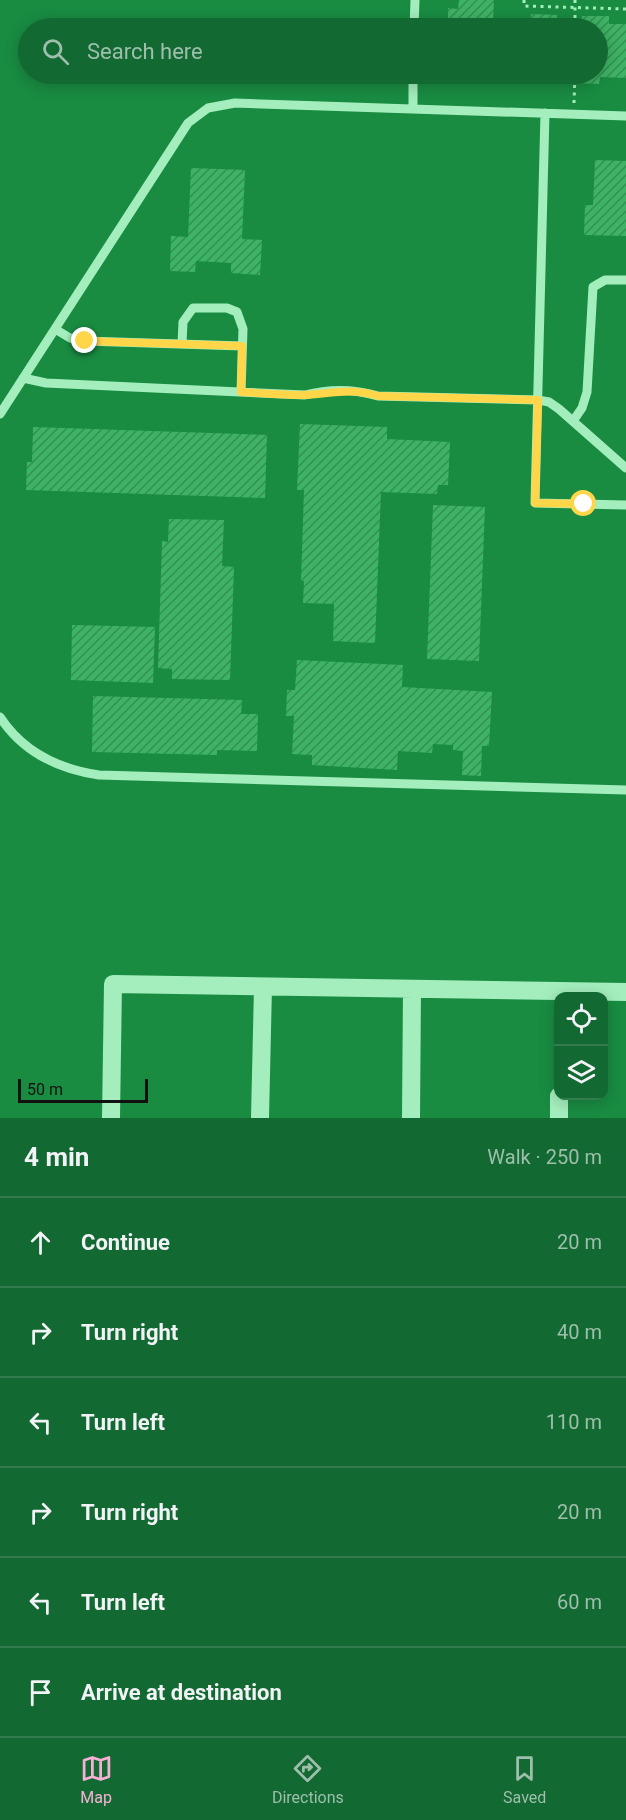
<!DOCTYPE html>
<html lang="en">
<head>
<meta charset="utf-8">
<style>
	:root { --surface:#136932; --page:#1c6f3a; --text:#f1f3f6; --muted:#9dbfac; --line:#327c4d; --accent:#f7b1d6 }
	body { margin:0; font-family:Roboto,sans-serif; background:var(--page); color:var(--text) }
	.controls { position:absolute; right:18px; bottom:18px; display:grid; overflow:hidden; border-radius:12px; box-shadow:0 3px 15px #0003 }
	.controls button { width:54px; height:54px; display:grid; place-items:center; padding:0; border:0; border-bottom:2px solid var(--line); background:var(--surface); color:var(--text); font:30px sans-serif }
	.scale { position:absolute; left:18px; bottom:15px; width:130px; box-sizing:border-box; padding-left:6px; border:3px solid #111; border-top:0; font-size:16px; line-height:21px; white-space:nowrap; color:#111; -webkit-text-stroke:4px #198c42; paint-order:stroke }
	.stop { position:absolute; width:18px; height:18px; margin:-14px; border:4px solid #ffd54a; border-radius:50%; background:#fff }
	.stop.end { background:#ffd54a; border-color:#fff; box-shadow:0 2px 6px #0008 }
	.list { margin:0; padding:0; list-style:none }
	h2 { display:flex; justify-content:space-between; align-items:center; height:78px; margin:0; padding:0 24px; font-size:26px }
	h2 small { font-size:20px; font-weight:400; color:var(--muted) }
	.list li { display:grid; grid-template-columns:39px 1fr auto; gap:18px; align-items:center; box-sizing:border-box; height:90px; padding:0 24px; border-top:2px solid var(--line) }
	.list b { display:block; font-size:22px; white-space:nowrap }
	.list em { font-size:20px; font-style:normal; color:var(--muted) }
	.icon { flex:none; width:33px; height:33px; fill:none; stroke:currentColor; stroke-width:2; stroke-linecap:round; stroke-linejoin:round }
	.map { position:relative; flex:none; width:626px; height:1118px; overflow:hidden }
	.search { position:absolute; background:var(--surface); box-shadow:0 3px 15px #0003; left:18px; right:18px; top:18px; height:66px; display:flex; align-items:center; gap:15px; box-sizing:border-box; padding:0 21px; border-radius:33px; color:var(--muted); font-size:22px }
	.sheet { height:618px; background:var(--surface) }
	nav { display:flex; justify-content:space-around; align-items:center; box-sizing:border-box; height:84px; border-top:2px solid var(--line); background:var(--surface); font-size:16px; color:var(--muted) }
	nav a { display:grid; justify-items:center; gap:3px }
	nav .on { color:var(--accent) }
	.map>svg:first-child { display:block }
	.building { fill:url(#building-hatch) }
	.lines { fill:none; stroke-linecap:round; stroke-linejoin:round }
	.path { stroke:#a4eebd; stroke-width:3; stroke-dasharray:3 4.5; stroke-linecap:butt }
	.service { stroke:#a4eebd; stroke-width:9 }
	.minor { stroke:#a4eebd; stroke-width:18 }
	.route { stroke:#ffd54a; stroke-width:8 }
</style>
</head>
<body>
<div class="map">
<svg width="626" height="1118" viewBox="0 0 626 1118">
	<defs>
		<pattern id="building-hatch" width="6" height="6" patternUnits="userSpaceOnUse" patternTransform="scale(1.5)"><rect width="6" height="6" fill="#3eb365"/><path d="M-1 1l2-2M0 6l6-6M5 7l2-2" fill="none" stroke="#339052"/></pattern>
	</defs>
	<rect width="100%" height="100%" fill="#198c42"/>
	<path class="building" d="M459,0H494L493,21H530L531,14L557,15V28H448V8L458,9Z
		M582,16H609V24H626V78L600,77L599,84L573,83V74H598V28H581Z
		M439,74H481V79L439,80Z
		M515,74H557V84L527,83V76Z
		M595,160L626,161V236L584,235L585,205H593Z
		M191,168L245,170L242,239L262,240L260,275L231,273V263L196,261L195,272L170,271L171,236L188,237Z
		M300,424L387,427V439L450,442L448,485H438L437,494L381,492L375,643L333,641L334,604L303,603L304,581H301L304,490H297Z
		M33,427L267,435L265,498L26,490L27,462H32Z
		M433,505L485,507L479,661L427,659Z
		M169,519L224,520L222,566L234,567L230,680L172,679V669L158,668L162,541L168,542Z
		M72,625L155,627L153,683L71,680Z
		M297,660L403,665L402,687L492,692L489,746H482L481,776L462,775L463,751L453,750V745L433,744L432,753L398,751L397,770L312,765V755L292,754L294,716H286L287,690H295Z
		M93,696L242,700L241,714H258L257,751L217,750V755L92,752Z"/>
	<g class="lines">
		<path class="path" d="M524,0V6L626,9
			M575,0V28
			M574,103L575,74"/>
		<path class="service" d="M414,28L415,0
			M413,108V74
			M545,113L535,503L626,505
			M55,329L70,338L85,341L242,346
			M182,344L183,322L193,308H227L237,312L243,329L241,392
			M23,378L46,383L305,395C328,389 354,389 378,396L538,400L549,402L559,409L626,468
			M0,414L188,123L208,108L235,103L626,116
			M573,421L582,408L587,392L593,287L605,280H626
			M0,717C23,752 58,769 99,775L626,790"/>
		<path class="minor" d="M111,1118L113,984L626,992
			M260,1118L263,987
			M411,1118L412,989
			M559,1118V1096"/>
	</g>
	<g class="lines">
		<path class="route" d="M85,341L242,346L241,392C261,393 282,395 302,395C330,394 349,387 378,396L538,400L535,503L584,504"/>
	</g>
</svg>
<div class="controls">
<button><svg class="icon" aria-label="locate" viewBox="0 0 24 24"><circle cx="12" cy="12" r="6"/><path d="M12 2v4M12 18v4M2 12h4M18 12h4"/></svg></button>
<button><svg class="icon" aria-label="layers" viewBox="0 0 24 24"><path d="M12 4l9 5-9 5-9-5zM3 14l9 5 9-5"/></svg></button>
</div>
<div class="scale">50 m</div>
<div class="stop" style="left:584px;top:504px"></div>
<div class="stop end" style="left:85px;top:341px"></div>
<div class="search"><svg class="icon" aria-label="search" viewBox="0 0 24 24"><circle cx="10" cy="10" r="6"/><path d="M15 15l6 6"/></svg>Search here</div>
</div>
<section class="sheet">
<h2>4 min<small>Walk · 250 m</small></h2>
<ul class="list">
<li><svg class="icon" aria-label="ahead" viewBox="0 0 24 24"><path d="M12 20V5M6 11l6-6 6 6"/></svg><div><b>Continue</b></div><em>20 m</em></li>
<li><svg class="icon" aria-label="right" viewBox="0 0 24 24"><path d="M7 20v-9h11M14 6l5 5-5 5"/></svg><div><b>Turn right</b></div><em>40 m</em></li>
<li><svg class="icon" aria-label="left" viewBox="0 0 24 24"><path d="M17 20v-9H6M10 6l-5 5 5 5"/></svg><div><b>Turn left</b></div><em>110 m</em></li>
<li><svg class="icon" aria-label="right" viewBox="0 0 24 24"><path d="M7 20v-9h11M14 6l5 5-5 5"/></svg><div><b>Turn right</b></div><em>20 m</em></li>
<li><svg class="icon" aria-label="left" viewBox="0 0 24 24"><path d="M17 20v-9H6M10 6l-5 5 5 5"/></svg><div><b>Turn left</b></div><em>60 m</em></li>
<li><svg class="icon" aria-label="arrive" viewBox="0 0 24 24"><path d="M6 21V4h12l-3 4 3 4H6"/></svg><div><b>Arrive at destination</b></div></li>
</ul>
</section>
<nav>
<a class="on"><svg class="icon" aria-label="map" viewBox="0 0 24 24"><path d="M3 6l6-2 6 2 6-2v14l-6 2-6-2-6 2zM9 4v14M15 6v14"/></svg>Map</a>
<a><svg class="icon" aria-label="directions" viewBox="0 0 24 24"><path d="M12 3l9 9-9 9-9-9zM9 14v-3h6M13 9l2 2-2 2"/></svg>Directions</a>
<a><svg class="icon" aria-label="saved" viewBox="0 0 24 24"><path d="M7 4h10v16l-5-4-5 4z"/></svg>Saved</a>
</nav>
</body>
</html>
